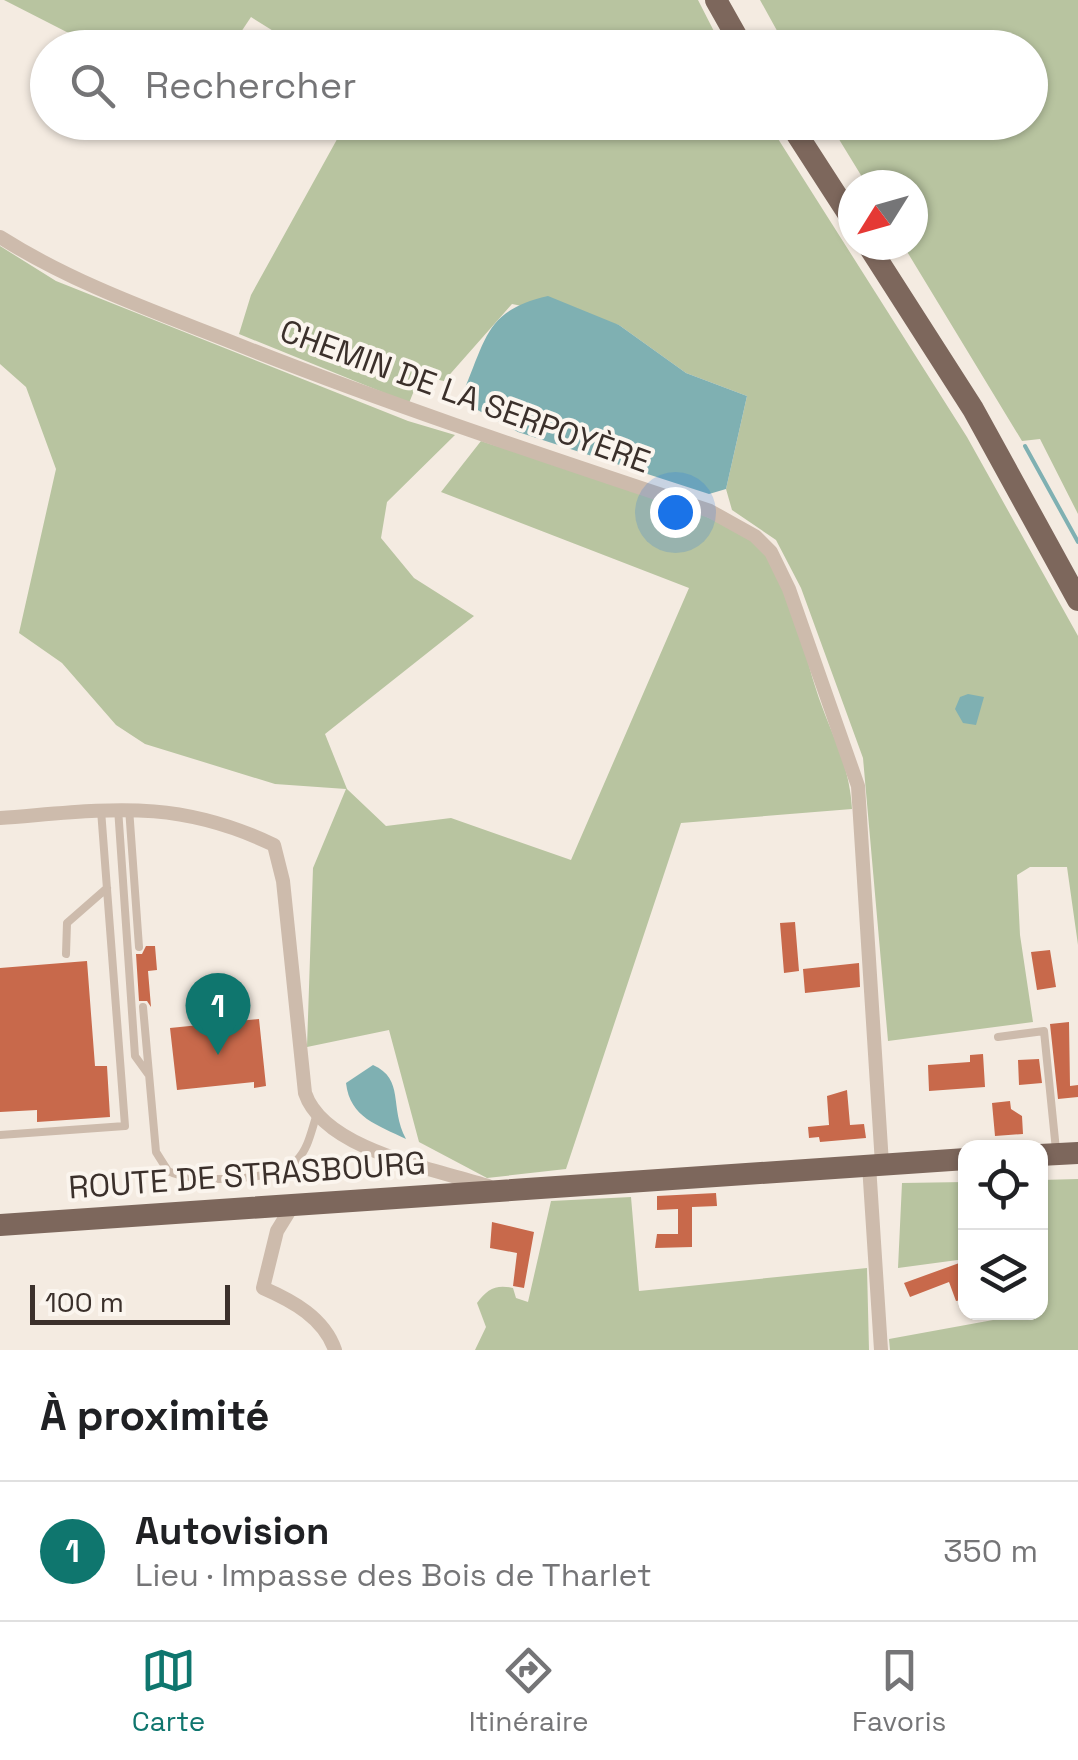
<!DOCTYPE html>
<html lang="fr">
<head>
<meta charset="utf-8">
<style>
	:root { --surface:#fff; --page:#f2f2f2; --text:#202124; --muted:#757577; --line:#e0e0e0; --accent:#0f766e }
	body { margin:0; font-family:"Space Grotesk",sans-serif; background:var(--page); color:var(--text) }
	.controls { position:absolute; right:30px; bottom:30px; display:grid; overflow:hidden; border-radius:20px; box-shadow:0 2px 8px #0004 }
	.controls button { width:90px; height:90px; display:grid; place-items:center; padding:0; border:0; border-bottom:2px solid var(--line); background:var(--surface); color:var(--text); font:50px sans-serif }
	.compass { position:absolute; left:838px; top:170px; width:90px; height:90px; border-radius:50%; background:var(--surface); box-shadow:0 2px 8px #0004; rotate:233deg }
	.scale { position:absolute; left:30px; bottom:25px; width:200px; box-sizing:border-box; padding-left:10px; border:5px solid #3b302b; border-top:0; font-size:28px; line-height:35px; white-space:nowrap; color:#3b302b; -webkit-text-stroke:8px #fbf5ee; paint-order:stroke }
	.you { position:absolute; left:675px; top:512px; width:35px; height:35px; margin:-25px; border:8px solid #fff; border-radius:50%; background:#1a73e8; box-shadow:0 0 0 15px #1a73e833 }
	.badge { display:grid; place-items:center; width:65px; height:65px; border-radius:50%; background:var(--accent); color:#fff; font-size:32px; font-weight:700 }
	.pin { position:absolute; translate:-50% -82px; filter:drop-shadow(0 2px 5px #0008) }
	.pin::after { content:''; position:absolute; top:52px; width:35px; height:30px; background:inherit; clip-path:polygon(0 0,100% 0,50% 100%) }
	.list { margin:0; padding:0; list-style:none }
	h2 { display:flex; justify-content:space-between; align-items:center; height:130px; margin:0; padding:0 40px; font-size:42px }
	h2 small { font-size:32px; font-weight:400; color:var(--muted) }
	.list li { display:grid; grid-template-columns:65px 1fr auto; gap:30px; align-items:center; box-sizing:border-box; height:140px; padding:0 40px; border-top:2px solid var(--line) }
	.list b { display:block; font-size:38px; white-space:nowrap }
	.list p { margin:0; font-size:32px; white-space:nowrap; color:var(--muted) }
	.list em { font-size:32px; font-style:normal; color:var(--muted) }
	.icon { flex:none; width:55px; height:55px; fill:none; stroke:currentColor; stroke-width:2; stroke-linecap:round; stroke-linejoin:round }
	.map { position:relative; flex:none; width:1078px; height:1350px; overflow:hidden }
	.search { position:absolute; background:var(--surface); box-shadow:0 2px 8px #0004; left:30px; right:30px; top:30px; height:110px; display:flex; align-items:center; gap:25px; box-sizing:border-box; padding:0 35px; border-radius:55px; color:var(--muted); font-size:38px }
	.sheet { height:270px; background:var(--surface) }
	nav { display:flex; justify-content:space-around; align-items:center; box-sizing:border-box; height:140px; border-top:2px solid var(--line); background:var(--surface); font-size:28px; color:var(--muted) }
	nav a { display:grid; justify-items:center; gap:5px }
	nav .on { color:var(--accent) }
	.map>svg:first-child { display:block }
	.green { fill:#b8c4a0 }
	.water { fill:#7fb0b2 }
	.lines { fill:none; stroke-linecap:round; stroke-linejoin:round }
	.stream { stroke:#7fb0b2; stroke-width:4 }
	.building { fill:#c8694b }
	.lane { stroke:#cdbbac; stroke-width:8 }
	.street { stroke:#cdbbac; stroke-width:14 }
	.primary { stroke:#7d675c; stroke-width:22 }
	.labels { text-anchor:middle; stroke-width:8; stroke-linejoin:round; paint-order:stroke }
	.street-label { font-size:32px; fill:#3b302b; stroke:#fbf5ee }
</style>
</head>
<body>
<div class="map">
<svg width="1078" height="1350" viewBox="0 0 1078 1350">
	<rect width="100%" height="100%" fill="#f4ebe1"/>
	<path class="green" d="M4,0H698L722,47H299L251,17L231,47H96Z
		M760,0H1078V514L1040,439L1022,441L903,245H913V185H867L829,123L1030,122V48L786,47Z
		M346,123H768L967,437L1078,636V945L1067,867H1030L1017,875L1020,935L1033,1022L888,1041L863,758L801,588L776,540L732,510L726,489L747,396L686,373L619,325L512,304L444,381L420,376L409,403L239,334L251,295Z
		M0,246L56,281L408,421L455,435L387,502L381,538L414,578L474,616L325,734L347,789L386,826L451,818L571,860L689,588L441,492L481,441C538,460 731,512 764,551C792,586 802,644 815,686C829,732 849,759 852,809L681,823L566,1169L487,1178L419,1142L389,1030L307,1047L313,868L346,789L275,784L145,744L116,725L62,663L19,633L56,469L26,387L0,364Z
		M1078,1179V1350H890L889,1339L1004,1318L1005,1313L1040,1312L1041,1180Z
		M965,1182V1259L898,1268L902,1183Z
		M631,1197L639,1291L867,1268L869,1350H475L486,1327L477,1303C487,1289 496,1284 513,1288L516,1298L528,1302L551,1201Z"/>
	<path class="water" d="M548,296L619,325L686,373L747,396L726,489L709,494L518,432L474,408L465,388C487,335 488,310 548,296Z
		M968,694L984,697L976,725L963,723L955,709L960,697Z
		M373,1065C405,1079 389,1107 406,1139C378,1125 350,1118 346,1083Z"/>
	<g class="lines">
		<path class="stream" d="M1025,446L1078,542"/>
	</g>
	<path class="building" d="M795,922L799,971L784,973L780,923Z
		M146,946H155L157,970L148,971L151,1007L147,1001H139L136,954H142Z
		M1050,950L1056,987L1037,990L1031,952Z
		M87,961L95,1066H107L110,1117L37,1122V1110L0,1112V968Z
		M859,963L860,987L805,993L803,969Z
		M259,1019L266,1086L254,1088V1082L177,1090L170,1028Z
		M1069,1022L1070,1086L1078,1085V1097L1058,1099L1050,1024Z
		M983,1054L985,1087L929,1091L928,1065L970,1062V1055Z
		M1039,1059L1042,1083L1019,1085L1018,1060Z
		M847,1090L850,1125L864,1124L866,1138L820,1142L819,1137L809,1138L808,1127L829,1125L827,1096Z
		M1010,1101L1011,1109L1022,1116L1023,1134L995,1136L992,1103Z
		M716,1193L717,1206L692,1207V1247L655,1248L657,1234H678V1209L657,1210V1196Z
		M492,1222L534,1232L524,1288L513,1286L517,1253L490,1248Z
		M962,1262L966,1299L956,1301L949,1282L910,1297L904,1283Z"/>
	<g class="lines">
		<path class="lane" d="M118,808L135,1056L148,1074
			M129,808L139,947
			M66,954L67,923L107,888
			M143,1007L156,1152L168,1171C193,1184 277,1182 297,1160C308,1149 311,1132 316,1117
			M998,1037L1044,1031L1056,1150
			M0,1135L125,1126L101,810"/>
		<path class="street" d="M0,237C71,282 150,310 229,341C387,404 548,457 710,511L755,536L771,552L789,589L858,786L882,1164
			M0,818C106,810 174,797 274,845L283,881L305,1093C324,1150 435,1169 488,1186
			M869,1165L881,1350
			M293,1205L277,1231L263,1288C293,1301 324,1318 335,1350"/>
		<path class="primary" d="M716,0L743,48
			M789,122L853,221
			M868,245L973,409L1078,600
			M1040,1155L1078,1153
			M0,1225L966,1159"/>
	</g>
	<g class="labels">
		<g class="street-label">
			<text transform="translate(465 396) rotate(20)" y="11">CHEMIN DE LA SERPOYÈRE</text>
			<text transform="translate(247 1175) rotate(-4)" y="11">ROUTE DE STRASBOURG</text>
		</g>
	</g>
</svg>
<div class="controls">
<button><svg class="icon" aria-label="locate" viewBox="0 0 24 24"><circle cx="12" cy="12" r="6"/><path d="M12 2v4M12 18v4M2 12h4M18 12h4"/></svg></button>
<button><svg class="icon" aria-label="layers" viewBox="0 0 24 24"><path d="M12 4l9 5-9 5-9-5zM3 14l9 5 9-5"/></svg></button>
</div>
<svg class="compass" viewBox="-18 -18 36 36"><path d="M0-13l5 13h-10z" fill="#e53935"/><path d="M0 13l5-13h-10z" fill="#757577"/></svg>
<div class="scale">100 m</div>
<div class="you"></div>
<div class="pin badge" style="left:218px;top:1055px">1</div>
<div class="search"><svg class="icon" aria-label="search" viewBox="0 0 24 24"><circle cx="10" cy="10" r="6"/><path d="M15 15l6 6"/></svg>Rechercher</div>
</div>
<section class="sheet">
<h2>À proximité<small></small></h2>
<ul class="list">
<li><span class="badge">1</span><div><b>Autovision</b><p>Lieu · Impasse des Bois de Tharlet</p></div><em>350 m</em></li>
</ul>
</section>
<nav>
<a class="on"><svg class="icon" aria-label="map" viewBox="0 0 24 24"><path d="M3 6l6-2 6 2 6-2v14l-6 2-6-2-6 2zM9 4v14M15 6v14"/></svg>Carte</a>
<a><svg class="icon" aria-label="directions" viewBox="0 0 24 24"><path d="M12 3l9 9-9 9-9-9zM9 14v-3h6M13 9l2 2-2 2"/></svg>Itinéraire</a>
<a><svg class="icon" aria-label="saved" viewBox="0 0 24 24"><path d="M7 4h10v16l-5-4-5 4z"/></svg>Favoris</a>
</nav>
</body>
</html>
